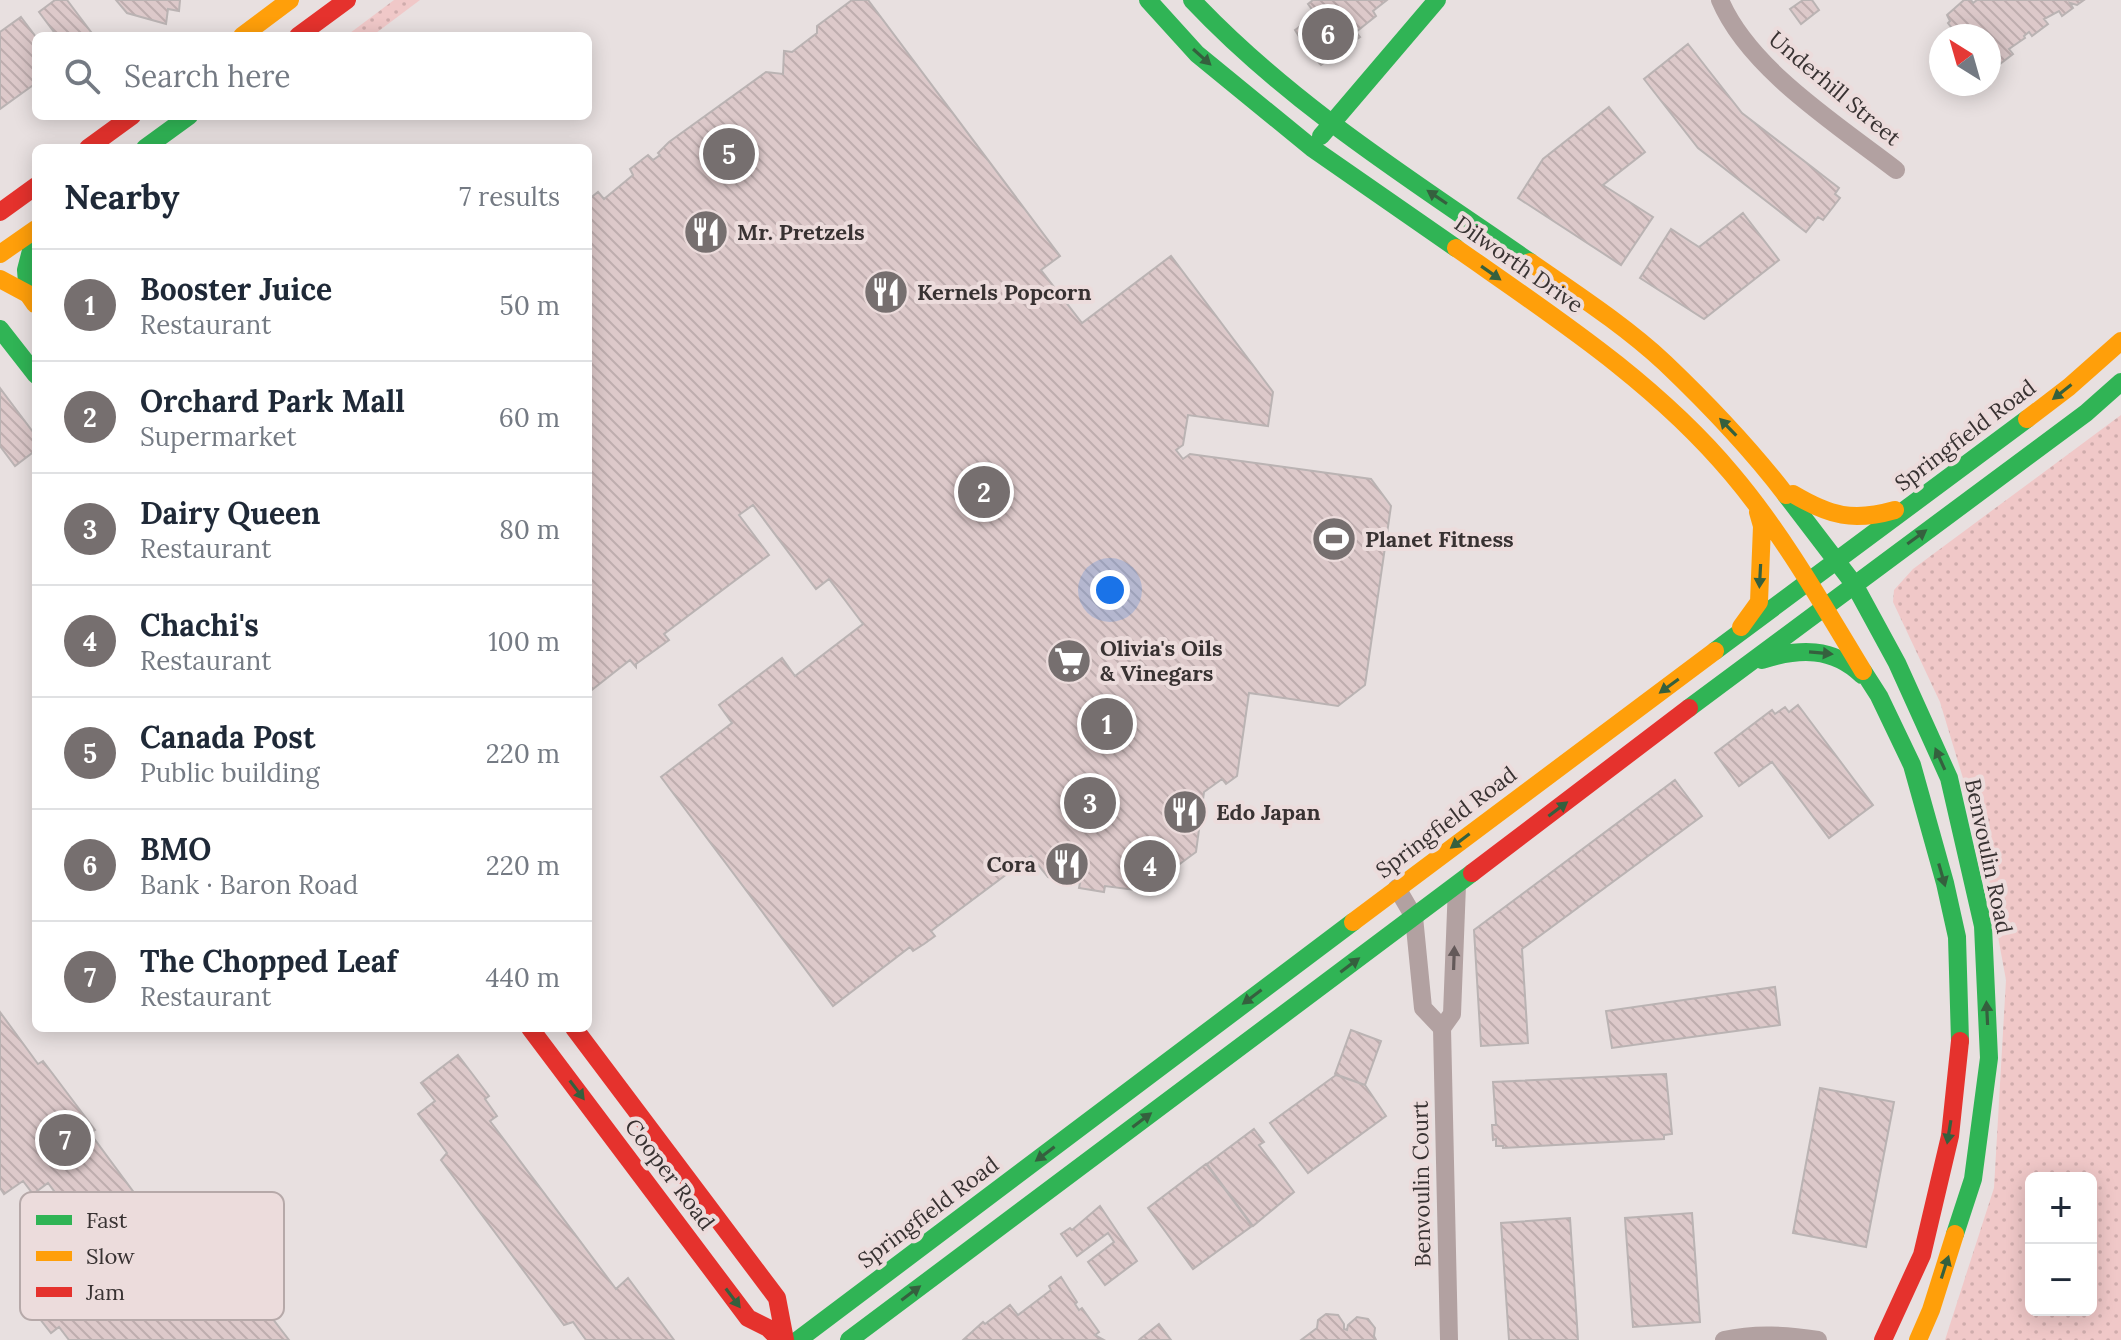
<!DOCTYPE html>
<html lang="en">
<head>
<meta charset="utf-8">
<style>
	:root { --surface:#fff; --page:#f2f2f3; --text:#1f2937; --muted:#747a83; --line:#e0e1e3; --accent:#766f6f }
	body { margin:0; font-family:Lora,serif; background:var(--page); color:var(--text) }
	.controls { position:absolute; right:24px; bottom:24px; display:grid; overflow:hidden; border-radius:12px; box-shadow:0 4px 20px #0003 }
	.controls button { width:72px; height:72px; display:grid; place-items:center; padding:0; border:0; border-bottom:2px solid var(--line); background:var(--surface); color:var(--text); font:40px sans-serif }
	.compass { position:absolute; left:1929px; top:24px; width:72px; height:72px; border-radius:50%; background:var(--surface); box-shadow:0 4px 20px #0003; rotate:323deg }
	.you { position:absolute; left:1110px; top:590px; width:28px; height:28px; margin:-20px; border:6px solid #fff; border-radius:50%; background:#1a73e8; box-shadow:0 0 0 12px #1a73e833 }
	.badge { display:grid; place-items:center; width:52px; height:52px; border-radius:50%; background:var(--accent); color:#fff; font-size:26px; font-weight:700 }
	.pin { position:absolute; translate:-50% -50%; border:4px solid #fff; box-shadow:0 2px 8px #0006 }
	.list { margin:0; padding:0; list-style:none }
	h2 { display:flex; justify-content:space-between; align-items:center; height:104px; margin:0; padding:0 32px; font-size:34px }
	h2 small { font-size:26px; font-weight:400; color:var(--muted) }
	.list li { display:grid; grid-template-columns:52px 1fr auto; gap:24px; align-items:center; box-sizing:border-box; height:112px; padding:0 32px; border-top:2px solid var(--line) }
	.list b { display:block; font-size:30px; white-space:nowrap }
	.list p { margin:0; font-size:26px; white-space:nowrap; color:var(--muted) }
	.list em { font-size:26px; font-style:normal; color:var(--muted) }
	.icon { flex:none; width:44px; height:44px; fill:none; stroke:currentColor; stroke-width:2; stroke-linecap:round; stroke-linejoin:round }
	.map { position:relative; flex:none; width:2121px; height:1340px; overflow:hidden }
	.search { position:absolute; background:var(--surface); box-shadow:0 4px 20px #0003; left:32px; top:32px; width:560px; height:88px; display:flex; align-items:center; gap:20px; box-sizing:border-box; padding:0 28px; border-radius:12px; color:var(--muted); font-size:30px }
	.panel { position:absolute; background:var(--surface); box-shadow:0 4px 20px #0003; left:32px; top:144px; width:560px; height:888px; border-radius:12px }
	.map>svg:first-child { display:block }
	.grass { fill:url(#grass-dots); fill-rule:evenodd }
	.building { fill:url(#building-back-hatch); stroke:#bab3b3; stroke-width:2 }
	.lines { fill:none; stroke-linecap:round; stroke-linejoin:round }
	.street { stroke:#b2a1a1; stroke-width:18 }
	.fast { stroke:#30b455; stroke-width:18 }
	.slow { stroke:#ff9f0a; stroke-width:18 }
	.jam { stroke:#e5322d; stroke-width:18 }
	.oneway { fill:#35603e }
	.oneway2 { fill:#635959 }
	.labels { text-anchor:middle; stroke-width:8; stroke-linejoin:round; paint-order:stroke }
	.street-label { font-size:22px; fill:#383232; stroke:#ecdcdc }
	.poi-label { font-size:22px; font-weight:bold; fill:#383232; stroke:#ecdcdc; text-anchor:start }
	.key { fill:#ecdcdc; stroke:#b6a9a9; stroke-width:2 }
	.key-label { font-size:22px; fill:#383232 }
</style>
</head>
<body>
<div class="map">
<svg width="2121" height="1340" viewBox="0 0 2121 1340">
	<defs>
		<pattern id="grass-dots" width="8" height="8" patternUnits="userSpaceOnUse" patternTransform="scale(2)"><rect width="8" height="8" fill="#f0c8c8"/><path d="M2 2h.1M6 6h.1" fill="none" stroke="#cfacac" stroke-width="1.8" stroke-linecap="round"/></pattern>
		<pattern id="building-back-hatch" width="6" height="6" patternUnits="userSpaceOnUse" patternTransform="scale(2)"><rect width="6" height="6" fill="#ddc9ca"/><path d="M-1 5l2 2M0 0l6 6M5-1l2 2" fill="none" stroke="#beadae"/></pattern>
	</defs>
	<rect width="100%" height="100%" fill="#e8e0e0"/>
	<path class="grass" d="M394,0H420L372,36H346Z
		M2121,415V1340H1945L1994,1188L2006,980L1978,828L1940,702L1893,602L1894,590L1913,569ZM2031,1178H2091V1310H2031Z"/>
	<path class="building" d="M55,0H67L94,36H57L39,12Z
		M116,0H180L179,11L168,9L166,24L127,13Z
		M852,0H868L1060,256L1041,270L1082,323L1171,256L1273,392L1268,426L1188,415L1183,445L1176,450L1183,459L1190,454L1371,479L1391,506L1365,685L1338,706L1249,693L1237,776L1226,784L1222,779L1204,792L1196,852L1143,891L1105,886L1104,892L1079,888L1080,883L1048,877L1031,856L931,931L935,936L924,944L913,951L910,947L833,1006L661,777L732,723L719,705L782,658L795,676L863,624L829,579L816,589L753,505L739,515L769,555L664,634L669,640L636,664V667L630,660L588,693V200L598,192L604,199L633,175L630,169L648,155L653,160L660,155L658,153L669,142L766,72L783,74L784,51L792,52L817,33V26Z
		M1313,0H1387L1373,11L1376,16L1356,32L1360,37L1321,65L1301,44L1303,43L1295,30L1316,15L1308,4Z
		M1803,0H1812L1819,10L1801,24L1790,9Z
		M1964,0H1971L1973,3L1977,0H2084L2077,5L2070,3L2073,8L2062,16L2059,11L2044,19L2048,24L2032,36L2029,32L2024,36L2025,38L2009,49L2013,54L1992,70L1989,66V36H1958L1948,23L1950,21L1947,15Z
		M21,17L36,37V83L0,109V32Z
		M1688,44L1742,113L1839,188L1835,194L1840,198L1823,220L1818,217L1806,232L1698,148L1644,79Z
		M1609,107L1645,152L1603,185L1653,217L1621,265L1518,198L1543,159Z
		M1743,213L1779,260L1704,319L1640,278L1671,229L1699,247Z
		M0,388L36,436V450L15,466L0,446Z
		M1798,705L1873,805L1829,838L1772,762L1739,786L1715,753L1772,710L1775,714L1785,707L1789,712Z
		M1675,780L1702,816L1522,949L1528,1043L1481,1046L1474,930Z
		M1775,987L1780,1025L1612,1048L1606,1011Z
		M0,1012L38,1064L43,1061L95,1130L90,1133L144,1206L155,1198L164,1211L174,1204L184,1217L190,1213L252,1296L249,1297L262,1310L259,1312L263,1318L269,1314L289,1340H69L59,1327L51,1333L32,1309V1303L39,1299L37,1296L89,1257L100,1259L114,1248L139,1252L153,1270L159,1266L137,1237L143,1232L136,1222L98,1250L48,1183L33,1194L23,1181L4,1194L0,1188Z
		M1351,1030L1381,1041L1365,1085L1335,1074Z
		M458,1055L489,1096L485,1099L497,1116L490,1121L616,1289L628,1278L674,1340H586L573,1322L564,1325L441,1160L447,1153L418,1114L435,1101L421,1083Z
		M1666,1074L1672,1134L1664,1135V1139L1503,1148V1146H1496V1139L1493,1140L1492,1125H1496L1493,1082Z
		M1336,1075L1365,1085L1386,1116L1308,1173L1270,1123Z
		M1820,1088L1894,1102L1866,1247L1793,1233Z
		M1254,1129L1264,1142L1259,1145L1294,1192L1253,1226L1207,1164Z
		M1206,1164L1252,1226L1193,1269L1148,1208Z
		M1100,1206L1137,1261L1105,1285L1088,1262L1114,1242L1108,1233L1077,1256L1061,1234L1070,1228L1072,1230Z
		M1692,1213L1700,1322L1633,1327L1625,1218Z
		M1570,1218L1578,1340H1509L1501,1223Z
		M1061,1277L1077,1302L1075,1304L1079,1310L1082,1308L1099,1332L1095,1335L1104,1340H963L983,1322L985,1324L1010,1305L1018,1315L1051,1290L1049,1286Z
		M1326,1314L1338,1315L1344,1324V1329L1347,1330L1348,1325L1357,1317L1368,1319L1375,1328L1374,1336L1376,1340H1301L1317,1328L1318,1320Z
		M1159,1324L1171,1340H1139L1140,1339Z"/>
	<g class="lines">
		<path class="street" d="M1720,0C1749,69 1838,125 1896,170
			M1397,888L1414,917L1423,1008L1442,1028
			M1449,1340L1442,1028L1452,1014L1457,885
			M1724,1340C1756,1333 1786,1335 1818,1340"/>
		<path class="fast" d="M1148,0L1197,54L1312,148L1456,248
			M1192,0C1291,105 1413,181 1530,262
			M1321,136L1437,0
			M145,148L189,116
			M28,294L26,270L36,231
			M0,329L36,375
			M1786,495L1854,584L1897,663L1949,778L1983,926L1989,1058L1973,1179L1955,1234
			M1715,651L2027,419
			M1762,660C1799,648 1833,647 1862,675
			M1863,671L1879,696L1912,765L1945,883L1957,937L1960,1041
			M1689,708L2086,413L2121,382
			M798,1340L1353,922
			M849,1340L1472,873"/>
		<path class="slow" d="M242,36L290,0
			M1456,248C1553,316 1655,382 1732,474C1782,533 1823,605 1863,671
			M0,254L36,229
			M1530,262C1576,294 1624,325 1665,363C1708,404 1750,448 1786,495
			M0,279L28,294L35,304
			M2027,419L2069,387L2121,341
			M1793,494C1830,516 1853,522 1895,510
			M1741,627L1759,602L1762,526L1758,512
			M1353,922L1715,651
			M1918,1340L1931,1310L1955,1234"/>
		<path class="jam" d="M298,36L347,0
			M88,148L132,116
			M0,212L36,186
			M1472,873L1689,708
			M530,1028L748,1318L768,1328L780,1340
			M574,1028L777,1298L785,1340
			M1883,1340L1922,1255L1950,1136L1960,1041"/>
	</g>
	<defs><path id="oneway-solid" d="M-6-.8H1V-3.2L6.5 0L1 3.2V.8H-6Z" transform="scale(2)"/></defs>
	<g class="oneway">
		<use href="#oneway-solid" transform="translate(1202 57) rotate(42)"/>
		<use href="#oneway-solid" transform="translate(1437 197) rotate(-146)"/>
		<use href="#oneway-solid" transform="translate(1491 273) rotate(35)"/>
		<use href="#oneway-solid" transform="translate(2062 392) rotate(142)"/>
		<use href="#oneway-solid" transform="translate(1728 427) rotate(-134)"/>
		<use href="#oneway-solid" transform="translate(1917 537) rotate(-36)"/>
		<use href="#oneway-solid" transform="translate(1760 576) rotate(93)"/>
		<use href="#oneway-solid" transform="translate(1821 653) rotate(5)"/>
		<use href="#oneway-solid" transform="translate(1669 686) rotate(144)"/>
		<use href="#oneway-solid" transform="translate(1940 759) rotate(-114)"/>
		<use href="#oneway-solid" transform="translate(1558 809) rotate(-37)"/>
		<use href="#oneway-solid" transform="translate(1460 841) rotate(143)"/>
		<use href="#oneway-solid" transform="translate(1942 875) rotate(74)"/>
		<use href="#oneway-solid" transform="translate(1350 965) rotate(-37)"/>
		<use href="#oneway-solid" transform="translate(1252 997) rotate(143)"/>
		<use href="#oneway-solid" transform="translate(1987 1013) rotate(-93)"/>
		<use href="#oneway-solid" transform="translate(577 1090) rotate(53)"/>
		<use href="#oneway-solid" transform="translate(1142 1120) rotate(-37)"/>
		<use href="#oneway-solid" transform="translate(1949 1132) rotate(99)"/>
		<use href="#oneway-solid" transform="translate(1045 1154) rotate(143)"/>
		<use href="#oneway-solid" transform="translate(1945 1267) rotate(-72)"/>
		<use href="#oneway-solid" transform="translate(911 1293) rotate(-37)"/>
		<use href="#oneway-solid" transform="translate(733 1298) rotate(53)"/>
	</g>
	<use class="oneway2" href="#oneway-solid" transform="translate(1454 958) rotate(-88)"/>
	<defs>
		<g id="restaurant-disc" transform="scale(2.3)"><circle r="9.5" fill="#766f6f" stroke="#ecdcdc"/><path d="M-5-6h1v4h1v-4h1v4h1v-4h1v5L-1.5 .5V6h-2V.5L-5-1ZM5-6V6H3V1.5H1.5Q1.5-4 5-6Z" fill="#fff"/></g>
		<g id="stadium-disc" transform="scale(2.3)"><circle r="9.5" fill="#766f6f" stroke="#ecdcdc"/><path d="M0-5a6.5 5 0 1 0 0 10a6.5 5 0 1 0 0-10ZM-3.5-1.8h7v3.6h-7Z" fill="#fff"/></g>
		<g id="supermarket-disc" transform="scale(2.3)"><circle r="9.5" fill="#766f6f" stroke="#ecdcdc"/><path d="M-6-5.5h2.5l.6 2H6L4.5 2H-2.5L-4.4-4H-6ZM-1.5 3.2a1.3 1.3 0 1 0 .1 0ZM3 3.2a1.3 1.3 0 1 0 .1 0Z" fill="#fff"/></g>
	</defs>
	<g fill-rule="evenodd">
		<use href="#restaurant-disc" x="706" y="232"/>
		<use href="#restaurant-disc" x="886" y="292"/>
		<use href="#stadium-disc" x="1334" y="539"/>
		<use href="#supermarket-disc" x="1069" y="661"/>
		<use href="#restaurant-disc" x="1185" y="812"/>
		<use href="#restaurant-disc" x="1067" y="864"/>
	</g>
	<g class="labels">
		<g class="street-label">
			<text transform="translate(1835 88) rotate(40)" y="8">Underhill Street</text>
			<text transform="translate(1519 264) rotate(35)" y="8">Dilworth Drive</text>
			<text transform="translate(1965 435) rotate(-37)" y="8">Springfield Road</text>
			<text transform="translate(1446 822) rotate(-37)" y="8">Springfield Road</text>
			<text transform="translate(1989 856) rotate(78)" y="8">Benvoulin Road</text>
			<text transform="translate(670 1174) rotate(53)" y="8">Cooper Road</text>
			<text transform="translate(1421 1184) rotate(-91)" y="8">Benvoulin Court</text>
			<text transform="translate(928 1212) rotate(-37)" y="8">Springfield Road</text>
		</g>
		<g class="poi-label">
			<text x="737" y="240">Mr. Pretzels</text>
			<text x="917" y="300">Kernels Popcorn</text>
			<text x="1365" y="547">Planet Fitness</text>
			<text x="1100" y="656">Olivia's Oils<tspan x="1100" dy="25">&amp; Vinegars</tspan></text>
			<text x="1216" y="820">Edo Japan</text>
			<text x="1036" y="872" text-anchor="end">Cora</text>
		</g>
	</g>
	<rect x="20" y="1192" width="264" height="128" rx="12" class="key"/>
	<rect x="36" y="1215" width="36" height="10" fill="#30b455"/>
	<rect x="36" y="1251" width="36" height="10" fill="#ff9f0a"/>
	<rect x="36" y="1287" width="36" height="10" fill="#e5322d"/>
	<g class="key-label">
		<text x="86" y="1228">Fast</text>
		<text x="86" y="1264">Slow</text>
		<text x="86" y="1300">Jam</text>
	</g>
</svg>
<div class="controls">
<button>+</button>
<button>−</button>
</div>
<svg class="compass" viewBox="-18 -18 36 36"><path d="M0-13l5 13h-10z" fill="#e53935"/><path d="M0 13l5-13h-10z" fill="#747a83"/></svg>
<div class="you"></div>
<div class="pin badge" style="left:1107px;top:724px">1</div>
<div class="pin badge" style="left:984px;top:492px">2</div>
<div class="pin badge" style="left:1090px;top:803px">3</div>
<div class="pin badge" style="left:1150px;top:866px">4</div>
<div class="pin badge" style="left:729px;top:154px">5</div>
<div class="pin badge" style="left:1328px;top:34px">6</div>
<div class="pin badge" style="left:65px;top:1140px">7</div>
<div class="search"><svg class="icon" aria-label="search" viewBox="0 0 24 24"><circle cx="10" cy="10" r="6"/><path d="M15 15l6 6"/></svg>Search here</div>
<section class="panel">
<h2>Nearby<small>7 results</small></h2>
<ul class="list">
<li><span class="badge">1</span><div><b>Booster Juice</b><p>Restaurant</p></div><em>50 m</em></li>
<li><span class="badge">2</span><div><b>Orchard Park Mall</b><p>Supermarket</p></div><em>60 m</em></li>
<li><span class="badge">3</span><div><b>Dairy Queen</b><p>Restaurant</p></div><em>80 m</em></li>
<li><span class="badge">4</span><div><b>Chachi's</b><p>Restaurant</p></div><em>100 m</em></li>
<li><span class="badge">5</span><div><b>Canada Post</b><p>Public building</p></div><em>220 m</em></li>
<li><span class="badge">6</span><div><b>BMO</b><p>Bank · Baron Road</p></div><em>220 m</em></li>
<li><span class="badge">7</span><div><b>The Chopped Leaf</b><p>Restaurant</p></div><em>440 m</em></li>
</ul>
</section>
</div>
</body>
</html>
